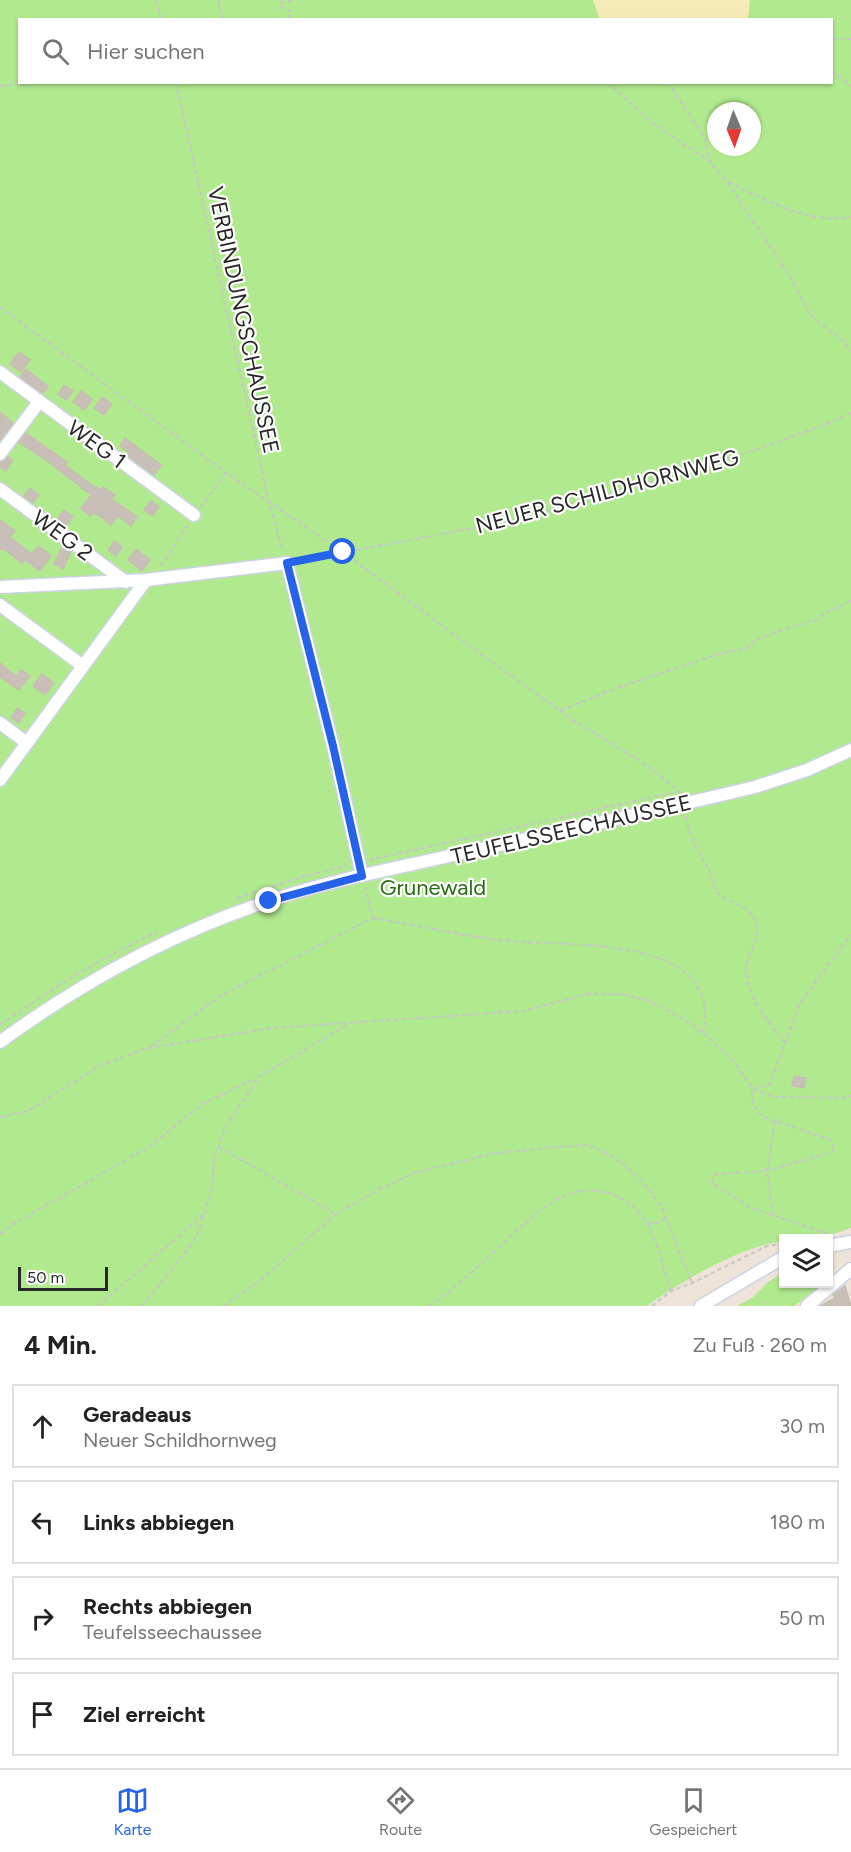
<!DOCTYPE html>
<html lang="de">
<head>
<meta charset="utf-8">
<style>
	:root { --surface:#fff; --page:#f2f2f2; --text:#222; --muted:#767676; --line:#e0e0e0; --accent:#2563eb }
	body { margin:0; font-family:Figtree,sans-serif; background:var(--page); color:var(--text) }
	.controls { position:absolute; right:18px; bottom:18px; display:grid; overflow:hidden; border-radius:0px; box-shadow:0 2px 4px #0004 }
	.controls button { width:54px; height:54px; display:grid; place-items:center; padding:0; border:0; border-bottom:2px solid var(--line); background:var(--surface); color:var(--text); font:30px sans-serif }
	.compass { position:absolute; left:707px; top:102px; width:54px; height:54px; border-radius:50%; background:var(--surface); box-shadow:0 2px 4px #0004; rotate:178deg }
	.scale { position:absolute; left:18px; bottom:15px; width:90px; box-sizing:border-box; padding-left:6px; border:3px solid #282828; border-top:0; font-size:16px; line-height:21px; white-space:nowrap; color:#282828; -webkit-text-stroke:4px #fff; paint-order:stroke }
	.stop { position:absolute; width:18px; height:18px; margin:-14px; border:4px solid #2563eb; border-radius:50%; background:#fff }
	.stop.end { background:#2563eb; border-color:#fff; box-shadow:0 2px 6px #0008 }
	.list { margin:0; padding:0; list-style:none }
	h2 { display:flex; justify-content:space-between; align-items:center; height:78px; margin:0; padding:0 24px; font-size:26px }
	h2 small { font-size:20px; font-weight:400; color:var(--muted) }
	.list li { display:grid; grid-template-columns:39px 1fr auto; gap:18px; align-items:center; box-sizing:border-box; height:84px; margin:0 12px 12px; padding:0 12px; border:2px solid var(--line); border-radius:0px }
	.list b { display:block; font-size:22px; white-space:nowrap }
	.list p { margin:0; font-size:20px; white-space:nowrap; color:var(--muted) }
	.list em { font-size:20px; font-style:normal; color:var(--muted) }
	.icon { flex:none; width:33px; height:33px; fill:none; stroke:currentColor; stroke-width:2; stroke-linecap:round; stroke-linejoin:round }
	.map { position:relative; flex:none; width:851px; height:1306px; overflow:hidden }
	.search { position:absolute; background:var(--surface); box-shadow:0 2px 4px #0004; left:18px; right:18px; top:18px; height:66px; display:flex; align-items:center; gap:15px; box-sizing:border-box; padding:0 21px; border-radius:0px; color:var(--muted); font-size:22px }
	.sheet { height:462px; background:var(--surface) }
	nav { display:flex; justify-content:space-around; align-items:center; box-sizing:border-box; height:84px; border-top:2px solid var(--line); background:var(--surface); font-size:16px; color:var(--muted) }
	nav a { display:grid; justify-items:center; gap:3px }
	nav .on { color:var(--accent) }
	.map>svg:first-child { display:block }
	.green { fill:#b1ea8e; fill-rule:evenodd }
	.sand { fill:#f6eab7 }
	.building { fill:#c8c0b8; stroke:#c8bfb2; stroke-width:1.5 }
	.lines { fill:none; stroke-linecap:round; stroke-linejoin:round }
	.minor-casing { stroke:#cdd2e4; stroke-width:15 }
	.path { stroke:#c7c7c7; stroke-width:2; stroke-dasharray:4.5 3; stroke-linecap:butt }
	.minor { stroke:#fff; stroke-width:12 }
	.route { stroke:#2563eb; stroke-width:8 }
	.labels { text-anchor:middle; stroke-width:4.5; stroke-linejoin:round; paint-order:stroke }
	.street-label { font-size:22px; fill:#282828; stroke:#fff }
	.park-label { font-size:22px; fill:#286d11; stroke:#fff }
</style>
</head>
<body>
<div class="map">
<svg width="851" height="1306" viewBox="0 0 851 1306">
	<rect width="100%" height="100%" fill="#ede3d8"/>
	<path class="green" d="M0,0H851V1228L824,1237L784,1238L783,1241C738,1248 685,1279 647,1306H0ZM20,20H832V82H20ZM716,111H752V147H716Z
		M783,1273L784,1284H824L794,1306H737L752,1298L768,1282Z"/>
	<path class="sand" d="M593,0H750L748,19L600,20Z"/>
	<path class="building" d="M19,352L30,360L21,372L10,364Z
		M26,369L48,386L43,393L20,377Z
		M64,385L73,391L66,400L58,394Z
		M81,391L92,399L84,410L73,402Z
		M102,397L112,404L104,415L94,408Z
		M0,412L13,423L0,440Z
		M26,433L67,462L65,465L86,481L100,490L103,487L115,495L112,499L137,517L131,526L118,516L111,525L98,515L93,513L91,516L81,509L91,495L50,463L19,442Z
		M125,438L161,465L154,475L127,455L129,453L120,446Z
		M8,457L13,460L6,471L0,467V462Z
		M30,488L39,495L33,503L24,496Z
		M151,501L159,507L152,516L144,510Z
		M64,510L73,517L65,527L57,520Z
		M0,520L15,531L10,537L32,554L38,546L51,556L40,571L25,560L22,563L2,548L0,550Z
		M115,541L122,547L116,556L108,550Z
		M62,547L71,551L63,569L54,564Z
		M136,549L150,560L142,571L128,560Z
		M0,663L16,676L21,670L30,676L19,690L0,677Z
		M42,674L54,683L45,695L33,686Z
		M18,708L25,714L19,723L11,717Z
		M794,1076L806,1078L804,1088L792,1086Z
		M845,1286L851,1306H820L835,1298L833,1295Z"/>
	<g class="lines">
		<g class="minor-casing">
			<path id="minor" d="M0,372L194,515
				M0,454L39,402
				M0,489L126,582
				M0,587L146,580L287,563L333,746L362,876
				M0,605L83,666
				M0,723L27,743
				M0,780L146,580
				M0,1042C82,982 172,933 269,901C329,881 392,869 454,855C554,833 655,811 755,787L807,770L851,750
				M828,1246L851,1242
				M701,1306L784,1257
				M807,1306L851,1269"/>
		</g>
		<path class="path" d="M156,0L161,20
			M218,0L223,20
			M283,0L280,7L290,11L288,20
			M288,0L293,2L294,0
			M276,20V18L282,20
			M832,39H851
			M832,71L851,86
			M176,82L269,503L283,550
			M607,82L654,124L710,162L727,182L788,273L810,314L822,325L844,341L851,351
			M667,82L705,138L710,162
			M0,86L35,82
			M729,182C766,201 809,224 851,217
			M0,307L226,473L343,552L453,634L573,720L645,764L681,793
			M201,507L226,473
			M297,561L511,521L662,479L761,448L827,424L851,413
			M161,566L187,526
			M561,710L623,686L722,653L746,649L756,640L790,627L816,620L827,612L851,601
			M686,816C689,840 700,851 709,871C712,877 713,888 718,893C727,903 748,904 755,919C763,937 748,950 746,967C743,991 771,1026 786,1044
			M369,860L680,791
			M237,898L305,876L346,866
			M373,918C419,925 465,937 512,941C571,947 725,934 703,1033
			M0,1025C50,990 101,957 157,932
			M151,1046L222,995L373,918L365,888
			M0,1117L28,1111L101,1065L148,1048L272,1028L523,1011L588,994H620L647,1000L680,1017L703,1033L732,1059L753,1089L773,1097L844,1098L851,1096
			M219,1147L336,1214
			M773,1215L767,1171L775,1121
			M647,1224L659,1222L666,1218
			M0,1234L10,1226L149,1147L201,1105L256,1078
			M828,1234L749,1207L712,1183L716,1174L767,1171L835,1151L831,1140L764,1117L757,1111L751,1098L753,1089L770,1084L800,1003L851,935
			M98,1306L204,1214
			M142,1306L180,1259L197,1236L210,1196L213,1182L214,1158L226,1126L259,1077L350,1023
			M223,1306L257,1283L336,1214L378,1190L414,1173L490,1154L555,1147L587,1145L605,1152L622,1163L642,1182L661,1205L692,1283
			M429,1306C463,1284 492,1252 522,1226C534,1216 545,1205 559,1198C591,1182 627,1192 646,1222C658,1242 663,1269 671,1291
			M652,1306L671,1291L692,1283L767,1246L784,1243"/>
		<use href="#minor" class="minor"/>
	</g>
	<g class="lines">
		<path class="route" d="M269,901L362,876L333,746L287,563L343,552"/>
	</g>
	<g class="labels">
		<g class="street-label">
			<text transform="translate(244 320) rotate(78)" y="8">VERBINDUNGSCHAUSSEE</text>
			<text transform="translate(97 444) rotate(36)" y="8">WEG 1</text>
			<text transform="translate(607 491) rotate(-15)" y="8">NEUER SCHILDHORNWEG</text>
			<text transform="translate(63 535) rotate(36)" y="8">WEG 2</text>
			<text transform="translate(571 829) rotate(-13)" y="8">TEUFELSSEECHAUSSEE</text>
		</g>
		<g class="park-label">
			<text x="433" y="895">Grunewald</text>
		</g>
	</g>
</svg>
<div class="controls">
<button><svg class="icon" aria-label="layers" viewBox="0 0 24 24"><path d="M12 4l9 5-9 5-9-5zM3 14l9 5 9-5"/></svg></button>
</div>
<svg class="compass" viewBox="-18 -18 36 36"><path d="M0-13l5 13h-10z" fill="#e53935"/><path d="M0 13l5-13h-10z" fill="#767676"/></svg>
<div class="scale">50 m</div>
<div class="stop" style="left:343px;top:552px"></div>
<div class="stop end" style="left:269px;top:901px"></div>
<div class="search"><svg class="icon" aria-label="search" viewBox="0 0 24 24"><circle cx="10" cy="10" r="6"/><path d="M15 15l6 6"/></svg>Hier suchen</div>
</div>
<section class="sheet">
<h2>4 Min.<small>Zu Fuß · 260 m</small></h2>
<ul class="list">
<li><svg class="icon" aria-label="ahead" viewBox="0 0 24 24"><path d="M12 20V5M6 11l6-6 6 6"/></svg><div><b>Geradeaus</b><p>Neuer Schildhornweg</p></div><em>30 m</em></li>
<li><svg class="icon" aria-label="left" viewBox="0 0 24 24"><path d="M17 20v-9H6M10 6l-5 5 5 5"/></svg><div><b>Links abbiegen</b></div><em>180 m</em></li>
<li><svg class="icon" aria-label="right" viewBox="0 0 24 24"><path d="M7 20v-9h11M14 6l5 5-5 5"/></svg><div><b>Rechts abbiegen</b><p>Teufelsseechaussee</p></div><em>50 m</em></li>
<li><svg class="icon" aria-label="arrive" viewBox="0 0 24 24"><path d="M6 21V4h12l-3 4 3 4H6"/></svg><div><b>Ziel erreicht</b></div></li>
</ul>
</section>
<nav>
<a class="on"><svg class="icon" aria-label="map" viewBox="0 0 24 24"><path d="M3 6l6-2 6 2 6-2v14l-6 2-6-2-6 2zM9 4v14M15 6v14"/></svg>Karte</a>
<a><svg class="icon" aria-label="directions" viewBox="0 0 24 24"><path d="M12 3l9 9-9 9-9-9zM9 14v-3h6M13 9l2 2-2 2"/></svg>Route</a>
<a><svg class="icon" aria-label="saved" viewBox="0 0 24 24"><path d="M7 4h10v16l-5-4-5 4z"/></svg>Gespeichert</a>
</nav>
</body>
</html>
